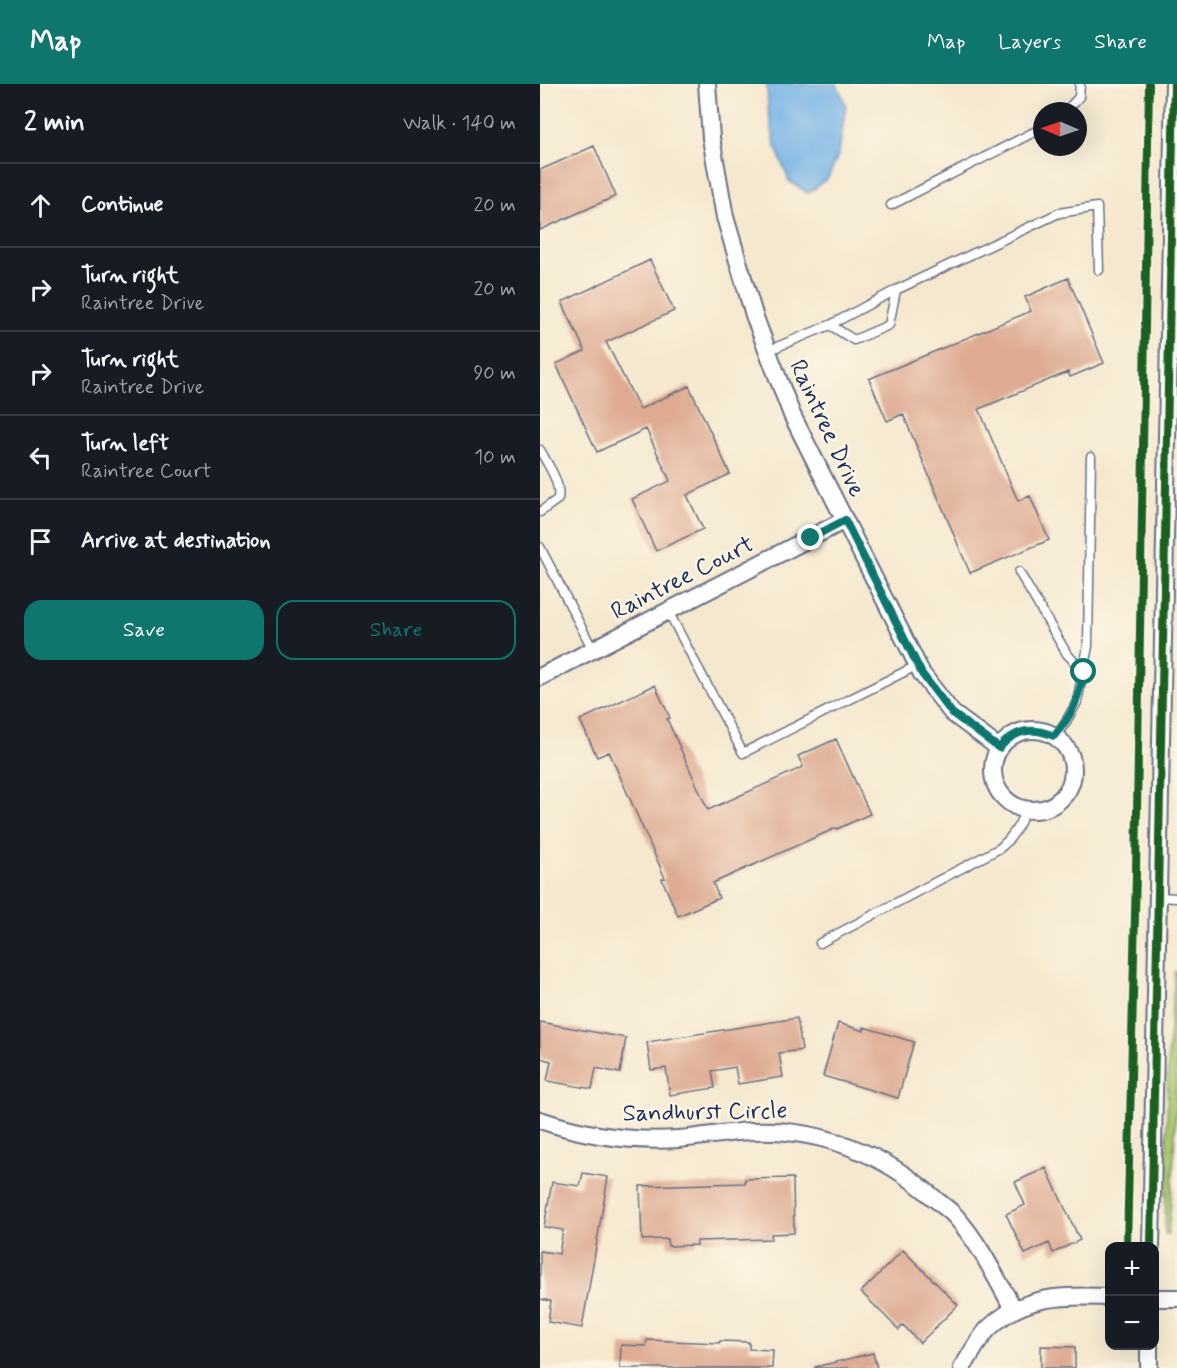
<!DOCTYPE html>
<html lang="en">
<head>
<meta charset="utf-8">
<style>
	:root { --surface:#171b24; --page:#242831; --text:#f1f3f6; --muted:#9ea1a6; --line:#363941; --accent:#0f766e }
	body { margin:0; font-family:Mynerve,sans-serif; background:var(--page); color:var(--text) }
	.controls { position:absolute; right:18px; bottom:18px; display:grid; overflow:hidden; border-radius:12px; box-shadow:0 6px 24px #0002 }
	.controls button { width:54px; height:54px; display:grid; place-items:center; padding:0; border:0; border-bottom:2px solid var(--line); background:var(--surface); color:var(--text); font:30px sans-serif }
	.compass { position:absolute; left:493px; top:18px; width:54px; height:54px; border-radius:50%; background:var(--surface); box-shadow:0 6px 24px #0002; rotate:272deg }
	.stop { position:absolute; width:18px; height:18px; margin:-14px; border:4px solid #0f766e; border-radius:50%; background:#fff }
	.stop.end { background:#0f766e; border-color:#fff; box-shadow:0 2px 6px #0008 }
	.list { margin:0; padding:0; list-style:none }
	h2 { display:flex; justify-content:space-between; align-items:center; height:78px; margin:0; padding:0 24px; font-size:26px }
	h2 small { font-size:20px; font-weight:400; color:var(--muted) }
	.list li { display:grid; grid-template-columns:39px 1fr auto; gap:18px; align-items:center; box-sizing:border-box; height:84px; padding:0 24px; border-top:2px solid var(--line) }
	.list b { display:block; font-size:22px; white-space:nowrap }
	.list p { margin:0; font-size:20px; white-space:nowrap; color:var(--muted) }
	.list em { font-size:20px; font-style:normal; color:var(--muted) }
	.actions { display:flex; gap:12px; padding:18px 24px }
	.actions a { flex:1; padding:14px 0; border:2px solid var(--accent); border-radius:18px; text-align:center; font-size:21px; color:var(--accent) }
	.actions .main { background:var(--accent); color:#fff }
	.icon { flex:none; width:33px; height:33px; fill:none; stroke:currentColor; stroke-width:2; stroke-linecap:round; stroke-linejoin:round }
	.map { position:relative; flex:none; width:637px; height:1284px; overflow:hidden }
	header { display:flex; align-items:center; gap:36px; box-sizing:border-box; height:84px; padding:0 30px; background:var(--accent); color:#fff }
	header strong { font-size:28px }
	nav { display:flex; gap:33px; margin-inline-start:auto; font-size:21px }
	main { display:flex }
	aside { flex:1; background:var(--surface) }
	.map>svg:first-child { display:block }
	.green { fill:#acc970; stroke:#647c67; stroke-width:1.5 }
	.water { fill:#73b2e6; stroke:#4770a2; stroke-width:1.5 }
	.building { fill:#deab92 }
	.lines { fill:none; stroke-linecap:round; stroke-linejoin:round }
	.service-casing { stroke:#677085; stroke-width:11 }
	.minor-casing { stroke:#677085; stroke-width:20 }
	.service { stroke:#fff; stroke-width:8 }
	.minor { stroke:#fff; stroke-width:16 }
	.cycleway-casing { stroke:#fcf5e5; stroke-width:11 }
	.cycleway { stroke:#1b5e20; stroke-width:8 }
	.route { stroke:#0f766e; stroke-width:8 }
	.labels { text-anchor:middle; stroke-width:5; stroke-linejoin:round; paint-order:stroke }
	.street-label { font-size:24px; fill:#1b2f5e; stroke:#fcf5e5 }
</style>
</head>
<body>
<header>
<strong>Map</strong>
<nav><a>Map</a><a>Layers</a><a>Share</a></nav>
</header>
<main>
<aside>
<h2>2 min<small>Walk · 140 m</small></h2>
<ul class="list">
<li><svg class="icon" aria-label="ahead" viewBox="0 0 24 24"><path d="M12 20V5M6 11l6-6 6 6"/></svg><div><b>Continue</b></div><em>20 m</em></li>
<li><svg class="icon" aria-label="right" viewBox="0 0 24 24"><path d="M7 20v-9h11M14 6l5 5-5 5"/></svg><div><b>Turn right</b><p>Raintree Drive</p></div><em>20 m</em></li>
<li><svg class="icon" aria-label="right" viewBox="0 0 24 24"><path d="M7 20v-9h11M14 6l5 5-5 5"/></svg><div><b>Turn right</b><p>Raintree Drive</p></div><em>90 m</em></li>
<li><svg class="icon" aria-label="left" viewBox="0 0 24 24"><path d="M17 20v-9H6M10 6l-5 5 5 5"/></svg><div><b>Turn left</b><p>Raintree Court</p></div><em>10 m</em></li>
<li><svg class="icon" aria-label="arrive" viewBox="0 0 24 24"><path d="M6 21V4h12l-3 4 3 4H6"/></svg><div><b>Arrive at destination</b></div></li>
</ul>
<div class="actions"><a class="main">Save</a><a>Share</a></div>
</aside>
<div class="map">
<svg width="637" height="1284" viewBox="0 0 637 1284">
	<rect width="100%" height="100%" fill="#fcf5e5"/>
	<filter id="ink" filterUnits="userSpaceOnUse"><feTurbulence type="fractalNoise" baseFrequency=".0167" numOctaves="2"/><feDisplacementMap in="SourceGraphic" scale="12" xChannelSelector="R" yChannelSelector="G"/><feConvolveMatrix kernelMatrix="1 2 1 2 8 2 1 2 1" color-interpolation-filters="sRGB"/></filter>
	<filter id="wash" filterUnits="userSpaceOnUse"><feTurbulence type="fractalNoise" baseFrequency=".008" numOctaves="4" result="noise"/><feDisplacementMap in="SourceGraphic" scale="24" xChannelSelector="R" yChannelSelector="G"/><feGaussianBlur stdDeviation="1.35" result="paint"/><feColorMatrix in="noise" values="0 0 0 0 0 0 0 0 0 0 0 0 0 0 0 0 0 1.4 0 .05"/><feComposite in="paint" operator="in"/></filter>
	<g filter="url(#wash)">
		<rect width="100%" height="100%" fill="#f5e8ce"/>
		<path class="green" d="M635,888H637C637,975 637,1064 628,1150H625L628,971Z"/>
		<path class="water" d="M227,0H297L306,21L299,69L288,94L268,109L249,97L235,61L228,25Z"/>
		<g id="blocks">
			<path class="building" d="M54,62L76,112L0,146V86Z
				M110,176L134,227L66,258L100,325L149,302L190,390L147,411L163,445L116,467L92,415L130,397L106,345L57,368L16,280L45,267L22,218Z
				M528,194L564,279L530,293L528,288L439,325L478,417L490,412L509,456L430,489L363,330L347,337L329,295L491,227L485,213Z
				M115,601L130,634L127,635L168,726L263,683L258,672L296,655L330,730L297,745L296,744L173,799L179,814L138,832L122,795L125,794L69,668L57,673L40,636Z
				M257,934L262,966L239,969L243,993L198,1000L195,983L172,987L175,1004L130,1011L126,984L111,986L107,958Z
				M0,938L86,954L80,989L56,984L52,1005L7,997L11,977L0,974Z
				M298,939L324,947V943L374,958L358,1014L283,992Z
				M506,1084L540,1156L513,1169L509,1159L485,1170L466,1130L485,1121L475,1098Z
				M43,1089L68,1093L42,1244L8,1238L11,1217L0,1215V1167L19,1170L23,1146L4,1143L12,1098L40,1102Z
				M253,1094L254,1149L231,1150V1155L157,1157V1161L128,1162L127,1155L102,1156L100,1102L205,1099V1095Z
				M363,1166L418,1221L380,1259L363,1241L359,1246L321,1208Z
				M107,1256L179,1259L180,1257L209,1258V1265L233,1266L232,1284H80L81,1261L106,1262Z
				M501,1262L535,1263V1284H501Z
				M333,1269L337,1284H275V1283Z"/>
		</g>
	</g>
	<g filter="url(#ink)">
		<use href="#blocks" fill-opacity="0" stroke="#677085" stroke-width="1.5"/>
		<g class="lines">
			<g class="service-casing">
				<path id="service" d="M526,27L539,13L540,0
					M351,121L502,44
					M290,241L314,256L349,241L356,206
					M227,267L290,241L356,206L519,129L557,123L559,186
					M0,366C8,381 21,398 18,415L0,428
					M0,463L53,566
					M479,488L527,570L544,588
					M128,527L203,669L378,581
					M514,652L524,641L537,618L548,562L551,373
					M618,813L637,814
					M280,859L460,764C473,753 479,742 486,725"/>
			</g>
			<g class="minor-casing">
				<path id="minor" d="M167,0L171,54L185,133L214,231L252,331L382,590L412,629L459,664
					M0,593L305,436
					M453 686a40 40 0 1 1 80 0a40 40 0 1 1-80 0Z
					M0,1036C44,1051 93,1058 139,1055C163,1053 187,1048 212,1047C280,1044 345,1070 395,1115C402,1121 410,1126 416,1133C440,1160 456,1194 474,1226
					M611,1162L634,0
					M614,1214H637
					M422,1284C430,1272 438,1256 448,1245C482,1211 524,1211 570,1213
					M609,1284V1262"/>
			</g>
			<use href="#service" class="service"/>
			<use href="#minor" class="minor"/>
			<g class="cycleway-casing">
				<path id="cycleway" d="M587,1162L596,789L609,0
					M611,1162L634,0"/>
			</g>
			<use href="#cycleway" class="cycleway"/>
		</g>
	</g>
	<g class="lines" filter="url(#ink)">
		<path class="route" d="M271,454L305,436L382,590L412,629L459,664C475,646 492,642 514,652C534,629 537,617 544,588"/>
	</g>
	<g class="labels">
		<g class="street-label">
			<text transform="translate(288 344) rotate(65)" y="8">Raintree Drive</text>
			<text transform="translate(142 493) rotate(-27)" y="8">Raintree Court</text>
			<text transform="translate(165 1027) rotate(-1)" y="8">Sandhurst Circle</text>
		</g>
	</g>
</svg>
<div class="controls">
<button>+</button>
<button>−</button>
</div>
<svg class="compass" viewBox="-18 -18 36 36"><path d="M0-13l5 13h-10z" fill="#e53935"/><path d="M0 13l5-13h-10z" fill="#9ea1a6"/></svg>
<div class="stop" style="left:544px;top:588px"></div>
<div class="stop end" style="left:271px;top:454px"></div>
</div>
</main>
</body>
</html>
